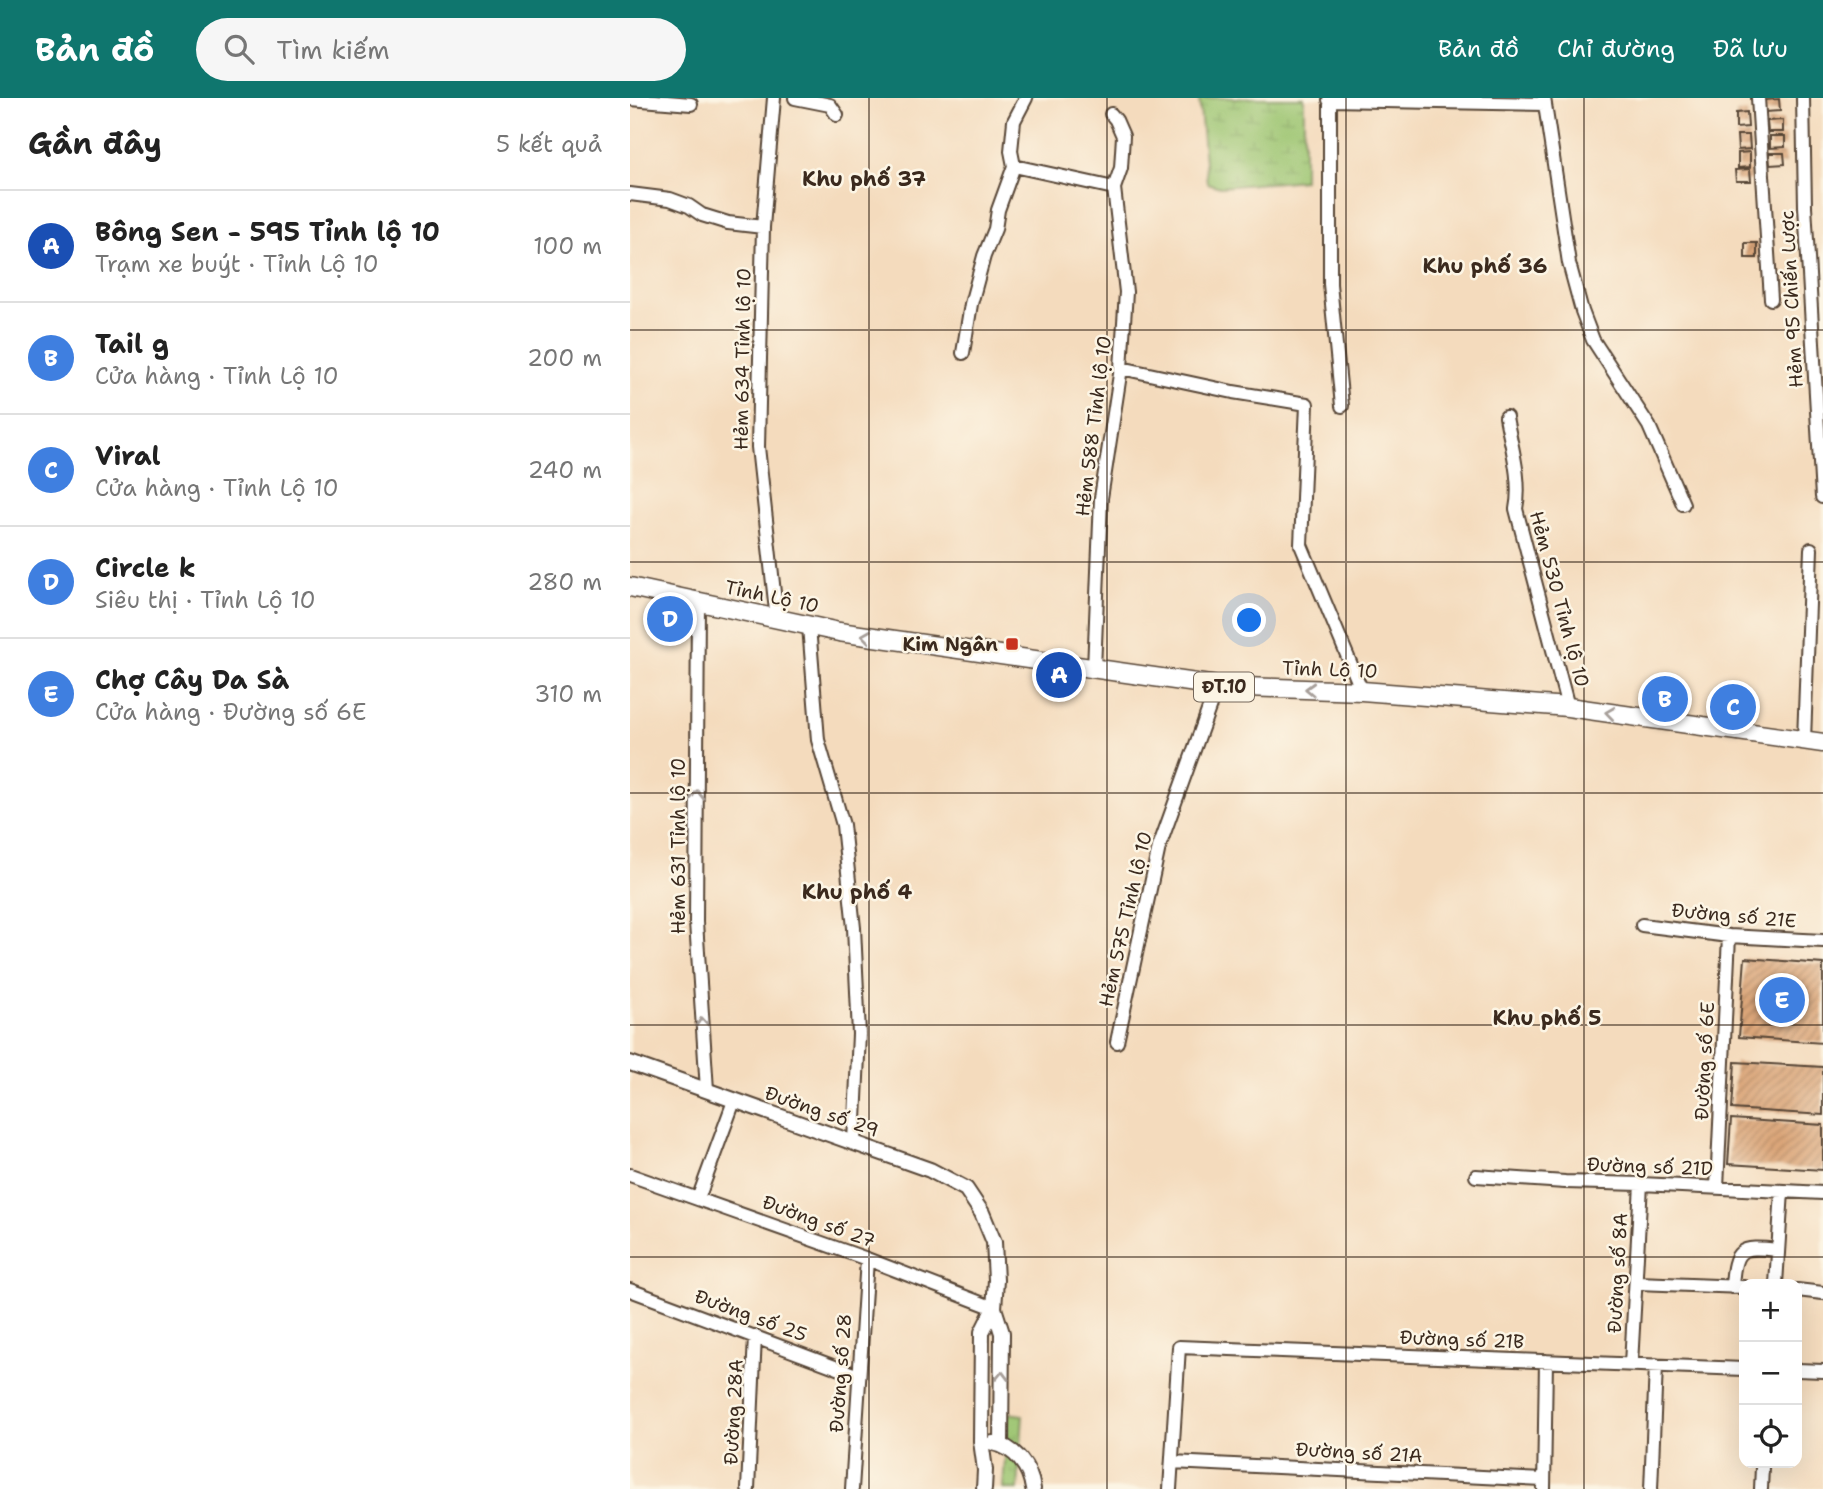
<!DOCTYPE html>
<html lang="vi">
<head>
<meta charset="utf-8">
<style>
	:root { --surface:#fff; --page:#f6f6f6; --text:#222; --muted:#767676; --line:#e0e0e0; --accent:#0f766e }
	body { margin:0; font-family:"Shantell Sans",sans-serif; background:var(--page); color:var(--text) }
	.controls { position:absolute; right:21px; bottom:21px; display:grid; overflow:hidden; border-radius:14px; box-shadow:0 7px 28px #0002 }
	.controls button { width:63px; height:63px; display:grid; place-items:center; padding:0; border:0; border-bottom:2px solid var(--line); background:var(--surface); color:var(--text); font:35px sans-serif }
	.you { position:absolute; left:620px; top:523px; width:24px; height:24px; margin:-18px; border:5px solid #fff; border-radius:50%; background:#1a73e8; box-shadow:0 0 0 10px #1a73e833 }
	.badge { display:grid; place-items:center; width:46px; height:46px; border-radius:50%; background:var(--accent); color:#fff; font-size:23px; font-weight:700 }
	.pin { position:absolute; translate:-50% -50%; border:4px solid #fff; box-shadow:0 2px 7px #0006 }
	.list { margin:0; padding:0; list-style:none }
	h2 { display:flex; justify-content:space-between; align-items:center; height:91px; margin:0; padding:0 28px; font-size:30px }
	h2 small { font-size:23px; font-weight:400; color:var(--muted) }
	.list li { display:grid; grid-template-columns:46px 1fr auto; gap:21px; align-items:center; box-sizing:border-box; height:112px; padding:0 28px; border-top:2px solid var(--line) }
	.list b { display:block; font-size:26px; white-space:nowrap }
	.list p { margin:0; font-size:23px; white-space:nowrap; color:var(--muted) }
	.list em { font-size:23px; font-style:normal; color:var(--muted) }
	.icon { flex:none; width:38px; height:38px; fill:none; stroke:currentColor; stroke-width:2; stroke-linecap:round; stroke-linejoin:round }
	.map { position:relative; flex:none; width:1193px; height:1391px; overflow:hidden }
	header { display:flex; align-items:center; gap:42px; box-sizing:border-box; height:98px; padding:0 35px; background:var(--accent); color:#fff }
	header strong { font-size:33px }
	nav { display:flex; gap:38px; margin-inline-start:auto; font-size:24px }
	.search { width:490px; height:63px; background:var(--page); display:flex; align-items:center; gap:18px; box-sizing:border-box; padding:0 24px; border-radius:38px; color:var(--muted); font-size:26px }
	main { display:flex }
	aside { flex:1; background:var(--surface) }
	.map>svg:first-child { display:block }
	.grass { fill:url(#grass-tufts); stroke:#6c7848; stroke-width:2 }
	.wetland { fill:url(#wetland-marsh); stroke:#6c7848; stroke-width:2 }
	.building { fill:url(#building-hatch) }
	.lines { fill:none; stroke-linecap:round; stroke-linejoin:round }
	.minor-casing { stroke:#574536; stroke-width:16 }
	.tertiary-casing { stroke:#574536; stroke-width:18 }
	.primary-casing { stroke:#574536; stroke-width:21 }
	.minor { stroke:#fff; stroke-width:12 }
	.tertiary { stroke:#fff; stroke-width:14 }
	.primary { stroke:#fff; stroke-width:18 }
	.oneway { stroke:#a79f9a }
	.grid { fill:none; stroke:#3b2a1e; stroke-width:2; stroke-opacity:0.55 }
	.poi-dot { fill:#c8321e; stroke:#fcf5e5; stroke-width:2.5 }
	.labels { text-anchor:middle; stroke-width:5; stroke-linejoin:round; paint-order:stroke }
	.shield { fill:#fcf5e5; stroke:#75675a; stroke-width:2 }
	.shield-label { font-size:18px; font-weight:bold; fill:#3b2a1e }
	.street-label { font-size:19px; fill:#3b2a1e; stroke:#fcf5e5 }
	.poi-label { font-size:19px; font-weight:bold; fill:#3b2a1e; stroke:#fcf5e5; text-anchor:end }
	.neighbourhood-label { font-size:21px; font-weight:bold; fill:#3b2a1e; stroke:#fcf5e5 }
</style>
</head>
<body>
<header>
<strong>Bản đồ</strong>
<div class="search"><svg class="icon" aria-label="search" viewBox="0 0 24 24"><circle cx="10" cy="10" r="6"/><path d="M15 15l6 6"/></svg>Tìm kiếm</div>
<nav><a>Bản đồ</a><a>Chỉ đường</a><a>Đã lưu</a></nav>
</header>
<main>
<aside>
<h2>Gần đây<small>5 kết quả</small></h2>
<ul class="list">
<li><span class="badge" style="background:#1a4fb4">A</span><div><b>Bông Sen - 595 Tỉnh lộ 10</b><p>Trạm xe buýt · Tỉnh Lộ 10</p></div><em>100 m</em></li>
<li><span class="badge" style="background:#3f7fe0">B</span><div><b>Tail g</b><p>Cửa hàng · Tỉnh Lộ 10</p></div><em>200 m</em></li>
<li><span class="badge" style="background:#3f7fe0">C</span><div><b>Viral</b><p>Cửa hàng · Tỉnh Lộ 10</p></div><em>240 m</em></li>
<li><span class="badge" style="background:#3f7fe0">D</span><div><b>Circle k</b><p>Siêu thị · Tỉnh Lộ 10</p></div><em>280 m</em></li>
<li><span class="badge" style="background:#3f7fe0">E</span><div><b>Chợ Cây Da Sà</b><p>Cửa hàng · Đường số 6E</p></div><em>310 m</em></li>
</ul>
</aside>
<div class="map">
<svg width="1193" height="1391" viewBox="0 0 1193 1391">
	<defs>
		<pattern id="grass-tufts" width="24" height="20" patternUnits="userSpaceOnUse" patternTransform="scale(1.75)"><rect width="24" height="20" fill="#9cc571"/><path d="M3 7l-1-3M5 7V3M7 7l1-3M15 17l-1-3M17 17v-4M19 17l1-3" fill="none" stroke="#87a961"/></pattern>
		<pattern id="wetland-marsh" width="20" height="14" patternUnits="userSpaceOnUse" patternTransform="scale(1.75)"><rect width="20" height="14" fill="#9cc571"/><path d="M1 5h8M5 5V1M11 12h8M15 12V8" fill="none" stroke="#87a961"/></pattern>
		<pattern id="building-hatch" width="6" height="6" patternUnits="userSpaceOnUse" patternTransform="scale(1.75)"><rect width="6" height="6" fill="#dba679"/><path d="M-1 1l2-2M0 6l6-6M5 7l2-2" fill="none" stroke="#b38763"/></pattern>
	</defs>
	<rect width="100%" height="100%" fill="#fcf5e5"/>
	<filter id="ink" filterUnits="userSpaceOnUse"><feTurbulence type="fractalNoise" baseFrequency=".0143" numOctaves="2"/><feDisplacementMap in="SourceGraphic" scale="14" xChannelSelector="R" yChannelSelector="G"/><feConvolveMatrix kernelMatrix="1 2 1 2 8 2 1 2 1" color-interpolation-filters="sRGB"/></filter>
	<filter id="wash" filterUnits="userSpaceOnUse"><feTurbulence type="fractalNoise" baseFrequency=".00686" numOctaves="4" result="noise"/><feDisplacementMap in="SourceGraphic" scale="28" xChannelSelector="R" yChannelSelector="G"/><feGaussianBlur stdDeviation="1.57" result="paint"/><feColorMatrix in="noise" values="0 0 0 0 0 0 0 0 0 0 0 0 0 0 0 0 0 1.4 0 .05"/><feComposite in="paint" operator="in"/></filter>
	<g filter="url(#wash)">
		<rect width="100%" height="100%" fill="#f4dbbd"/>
		<path class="grass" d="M378,1315L393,1317L388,1391H373Z"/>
		<path class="wetland" d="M569,0H674V82L590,89L577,85Z"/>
		<g id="blocks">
			<path class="building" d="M1149,1L1150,13L1135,14L1134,2Z
				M1117,14L1118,29L1106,30V15Z
				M1153,22V34H1138L1137,23Z
				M1107,37H1119L1120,51L1108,52Z
				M1140,38H1155V49L1140,50Z
				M1120,54V69L1108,70V55Z
				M1139,55H1154L1155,66L1140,67Z
				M1120,71L1121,83H1106L1105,72Z
				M1115,145H1127V160H1115Z
				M1115,860L1193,866V945L1109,939Z
				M1105,964L1193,969V1017L1102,1011Z
				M1101,1021L1193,1027V1072L1098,1066Z"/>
		</g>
	</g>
	<g filter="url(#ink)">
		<use href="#blocks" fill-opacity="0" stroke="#574536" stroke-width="2"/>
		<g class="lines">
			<g class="minor-casing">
				<path id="minor" d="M144,0L133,129L128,349L147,522
					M165,0L200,7L207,17
					M700,0V186L712,308
					M914,0L939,165L952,213L963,242L1019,328L1053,406
					M1128,0L1141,201
					M1173,0L1175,108L1192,399
					M0,1L61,6
					M699,2L915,6
					M384,68L484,90
					M0,96L40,101L59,108L72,117L98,125L133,129
					M333,255L341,206L354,158L365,131L368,112L384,68L381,53L384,23L396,0
					M491,270L603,294L677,306L671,447L732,593
					M876,319C881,347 892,382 886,411L938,609
					M68,504L66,824L77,992
					M179,528L188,642L213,727L224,830L229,936L224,1044
					M464,571L471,400L491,270L496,194L484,90L491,70L493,38L486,22L481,16
					M1174,642L1181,451
					M1012,827L1099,838L1193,843
					M487,944L529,749L587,588
					M0,1077L237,1161L364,1210
					M846,1078L935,1084L1011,1086L1193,1095
					M1087,1089L1099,838
					M68,1101L104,1003
					M1007,1185L1114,1189
					M1146,1186L1152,1093
					M1102,1189C1104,1150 1110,1148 1147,1152
					M0,1192L229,1278
					M1167,1192L1193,1195
					M1001,1266L1011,1086
					M1167,1272L1193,1273
					M542,1364L914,1382
					M118,1391L125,1238
					M222,1391L237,1161
					M540,1391L549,1249L1114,1271
					M914,1391L916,1263
					M1021,1391L1026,1267
					M1131,1391L1132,1369"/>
			</g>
			<g class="tertiary-casing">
				<path id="tertiary" d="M0,965L300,1072L336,1091L352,1115L364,1144L366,1182L364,1210L372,1235L371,1346
					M363,1345C385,1349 400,1369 403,1391
					M354,1391L355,1372L351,1343L352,1234L364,1210"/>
			</g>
			<g class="primary-casing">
				<path id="primary" d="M0,489L209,534L587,588L732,593L938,609L1193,645"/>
			</g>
			<use href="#minor" class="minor"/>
			<use href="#tertiary" class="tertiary"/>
			<use href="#primary" class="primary"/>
		</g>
		<defs><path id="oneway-chevron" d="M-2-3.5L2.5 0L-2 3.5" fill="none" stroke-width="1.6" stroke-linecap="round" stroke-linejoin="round" transform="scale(1.75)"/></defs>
		<g class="oneway">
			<use href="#oneway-chevron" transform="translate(236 538) rotate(-172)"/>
			<use href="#oneway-chevron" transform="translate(680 591) rotate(-178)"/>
			<use href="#oneway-chevron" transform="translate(980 615) rotate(-172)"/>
			<use href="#oneway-chevron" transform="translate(67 697) rotate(-90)"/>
			<use href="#oneway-chevron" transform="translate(72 924) rotate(-94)"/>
			<use href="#oneway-chevron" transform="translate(372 1278) rotate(-89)"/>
		</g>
	</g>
	<path class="grid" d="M239,0V1391M477,0V1391M716,0V1391M954,0V1391M0,232H1193M0,464H1193M0,695H1193M0,927H1193M0,1159H1193"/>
	<rect class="poi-dot" x="375" y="539" width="14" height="14" rx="3.5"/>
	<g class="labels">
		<rect class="shield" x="564" y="574.5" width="60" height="29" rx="5"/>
		<g class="shield-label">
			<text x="594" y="595">ĐT.10</text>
		</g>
		<g class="street-label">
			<text transform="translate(1161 201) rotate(-93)" y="7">Hẻm 95 Chiến Lược</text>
			<text transform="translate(112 261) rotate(-89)" y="7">Hẻm 634 Tỉnh lộ 10</text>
			<text transform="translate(463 328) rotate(-83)" y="7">Hẻm 588 Tỉnh lộ 10</text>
			<text transform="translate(142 498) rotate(12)" y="7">Tỉnh Lộ 10</text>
			<text transform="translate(930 501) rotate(75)" y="7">Hẻm 530 Tỉnh lộ 10</text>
			<text transform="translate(700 571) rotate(2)" y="7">Tỉnh Lộ 10</text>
			<text transform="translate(48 748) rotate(-90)" y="7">Hẻm 631 Tỉnh lộ 10</text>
			<text transform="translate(1104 817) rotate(5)" y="7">Đường số 21E</text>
			<text transform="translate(495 821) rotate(-77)" y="7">Hẻm 575 Tỉnh lộ 10</text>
			<text transform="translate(1074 963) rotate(-87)" y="7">Đường số 6E</text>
			<text transform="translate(192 1013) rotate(19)" y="7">Đường số 29</text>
			<text transform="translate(1020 1068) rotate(2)" y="7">Đường số 21D</text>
			<text transform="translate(189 1123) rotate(20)" y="7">Đường số 27</text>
			<text transform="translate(987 1175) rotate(-87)" y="7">Đường số 8A</text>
			<text transform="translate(121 1217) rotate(20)" y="7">Đường số 25</text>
			<text transform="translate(832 1241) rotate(2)" y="7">Đường số 21B</text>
			<text transform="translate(210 1275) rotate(-86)" y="7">Đường số 28</text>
			<text transform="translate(103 1314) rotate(-87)" y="7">Đường 28A</text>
			<text transform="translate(729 1354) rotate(3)" y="7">Đường số 21A</text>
		</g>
		<g class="poi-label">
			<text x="368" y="553">Kim Ngân</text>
		</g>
		<g class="neighbourhood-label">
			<text x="234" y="88">Khu phố 37</text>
			<text x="855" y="175">Khu phố 36</text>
			<text x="227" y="801">Khu phố 4</text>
			<text x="917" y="927">Khu phố 5</text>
		</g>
	</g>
</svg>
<div class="controls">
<button>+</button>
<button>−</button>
<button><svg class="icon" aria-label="locate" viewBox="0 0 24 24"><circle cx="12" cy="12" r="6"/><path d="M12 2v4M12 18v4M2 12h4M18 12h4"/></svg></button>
</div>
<div class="you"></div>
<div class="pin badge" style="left:429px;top:577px;background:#1a4fb4">A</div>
<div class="pin badge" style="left:1035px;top:601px;background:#3f7fe0">B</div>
<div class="pin badge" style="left:1103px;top:609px;background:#3f7fe0">C</div>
<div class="pin badge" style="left:40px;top:521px;background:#3f7fe0">D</div>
<div class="pin badge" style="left:1152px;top:902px;background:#3f7fe0">E</div>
</div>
</main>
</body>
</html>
